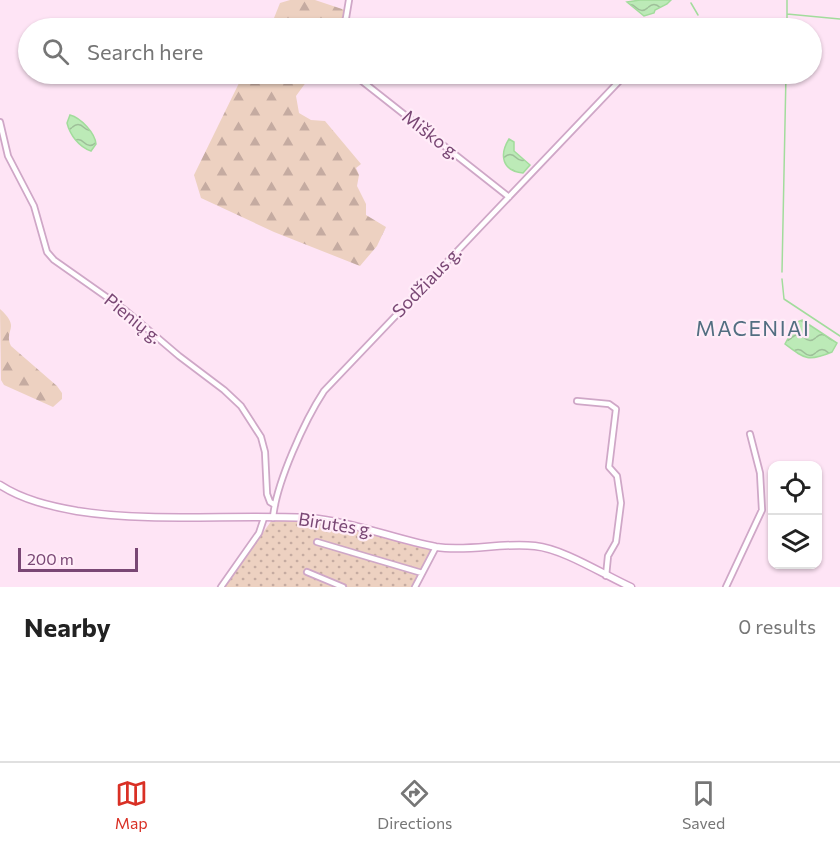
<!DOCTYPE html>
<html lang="en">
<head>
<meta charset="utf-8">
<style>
	:root { --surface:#fff; --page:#f6f6f6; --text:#222; --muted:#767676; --line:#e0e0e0; --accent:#d93025 }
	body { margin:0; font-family:Commissioner,sans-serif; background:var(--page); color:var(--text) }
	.controls { position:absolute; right:18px; bottom:18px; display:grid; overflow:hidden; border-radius:12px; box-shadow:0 2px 4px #0004 }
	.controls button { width:54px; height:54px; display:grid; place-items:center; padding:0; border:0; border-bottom:2px solid var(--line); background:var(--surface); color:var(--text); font:30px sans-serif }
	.scale { position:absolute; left:18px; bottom:15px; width:120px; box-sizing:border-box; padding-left:6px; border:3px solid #794774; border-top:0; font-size:16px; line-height:21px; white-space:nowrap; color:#794774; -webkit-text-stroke:4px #ffecf8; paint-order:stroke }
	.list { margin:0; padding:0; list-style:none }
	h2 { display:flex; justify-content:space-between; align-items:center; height:78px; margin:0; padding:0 24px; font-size:26px }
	h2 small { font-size:20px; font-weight:400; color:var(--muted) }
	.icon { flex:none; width:33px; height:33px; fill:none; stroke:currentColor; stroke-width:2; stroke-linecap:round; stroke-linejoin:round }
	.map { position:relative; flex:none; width:840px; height:587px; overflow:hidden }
	.search { position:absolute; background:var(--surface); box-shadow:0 2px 4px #0004; left:18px; right:18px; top:18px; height:66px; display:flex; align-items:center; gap:15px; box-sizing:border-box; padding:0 21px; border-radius:33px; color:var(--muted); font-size:22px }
	.sheet { height:174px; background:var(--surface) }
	nav { display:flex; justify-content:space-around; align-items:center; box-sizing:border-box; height:84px; border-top:2px solid var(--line); background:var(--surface); font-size:16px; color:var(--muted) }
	nav a { display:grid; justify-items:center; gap:3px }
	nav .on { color:var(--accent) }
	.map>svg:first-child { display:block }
	.forest { fill:url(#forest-firs) }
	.park { fill:url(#park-dots) }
	.water { fill:url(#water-waves); stroke:#a2dc9c; stroke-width:1.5 }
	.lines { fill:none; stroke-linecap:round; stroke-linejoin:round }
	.stream { stroke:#a2dc9c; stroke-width:1.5 }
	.minor-casing { stroke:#cfa7c7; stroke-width:8 }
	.secondary-casing { stroke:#d0a1c7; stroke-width:9 }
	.minor { stroke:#fff; stroke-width:4.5 }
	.secondary { stroke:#fff; stroke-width:6 }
	.labels { text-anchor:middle; stroke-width:4.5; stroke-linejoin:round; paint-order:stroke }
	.street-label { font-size:18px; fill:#794774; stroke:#ffecf8 }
	.quarter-label { font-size:21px; letter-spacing:1.5px; fill:#526e81; stroke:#ffecf8 }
</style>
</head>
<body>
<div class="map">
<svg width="840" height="587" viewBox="0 0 840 587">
	<defs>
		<pattern id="forest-firs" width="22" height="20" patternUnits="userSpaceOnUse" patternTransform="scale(1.5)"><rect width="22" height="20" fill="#edd1c1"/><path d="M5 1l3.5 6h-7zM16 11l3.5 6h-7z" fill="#c5aba1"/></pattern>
		<pattern id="park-dots" width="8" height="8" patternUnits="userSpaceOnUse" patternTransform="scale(1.5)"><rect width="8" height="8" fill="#edd1c1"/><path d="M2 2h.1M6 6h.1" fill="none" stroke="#c5aba1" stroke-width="1.8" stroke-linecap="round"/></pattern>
		<pattern id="water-waves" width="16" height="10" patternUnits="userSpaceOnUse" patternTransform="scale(1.5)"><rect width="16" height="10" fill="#bceab7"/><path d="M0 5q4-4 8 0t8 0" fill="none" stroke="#9ebf99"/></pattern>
	</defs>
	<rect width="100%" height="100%" fill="#fee4f5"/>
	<path class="forest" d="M290,0H315L348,11L340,28H270L280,3Z
		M245,74H312L296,96L299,113L311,120L325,121L361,164L356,168L359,175L357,186L366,204V215L386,227L377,246L360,266L274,232L201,198L194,175L240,81Z
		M0,309C22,329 3,329 11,346L57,386L62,393V399L53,407L4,385L1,380Z"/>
	<path class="park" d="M272,520H306L330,524L432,550L412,587H224Z"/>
	<path class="water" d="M640,0H671L667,4L655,10L654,13L644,16L627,2Z
		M70,115C81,118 95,133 96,144L91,151C79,147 70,135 67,123Z
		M509,139L514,142V151L530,165L523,173C502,171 499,155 509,139Z
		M802,320L837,343L832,352C808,362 805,359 785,344L797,322Z"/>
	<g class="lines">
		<path class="stream" d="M691,3L698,15
			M787,14L840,19
			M701,19L707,28
			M787,28V0
			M782,272L786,74
			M782,279L784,299L840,336"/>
		<g class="minor-casing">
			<path id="minor" d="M341,28L346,18L349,0
				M353,74L509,197
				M0,122L8,156L34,206L47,252L54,260L125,310L179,356L224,390L241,406L261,437L265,452L267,494L270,502L275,505
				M577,401L609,404L616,409L609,467L617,476L621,503L616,542L608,556L606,576
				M273,518C276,483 305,420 324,391L626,74
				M317,542L422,573
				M307,572L343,587
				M221,587L259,533L264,518
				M415,587L436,547
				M726,587L762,510L760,473L750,434"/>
		</g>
		<g class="secondary-casing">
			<path id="secondary" d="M0,485C23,500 50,506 77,511C154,523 231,514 308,518C352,521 393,539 436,547C469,552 503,542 535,546C564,549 604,575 631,587"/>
		</g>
		<use href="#minor" class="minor"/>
		<use href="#secondary" class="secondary"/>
	</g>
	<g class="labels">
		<g class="street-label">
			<text transform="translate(431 135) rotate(38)" y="6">Miško g.</text>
			<text transform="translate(427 282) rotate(-46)" y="6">Sodžiaus g.</text>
			<text transform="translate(133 319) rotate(39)" y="6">Pienių g.</text>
			<text transform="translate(336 525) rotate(9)" y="6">Birutės g.</text>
		</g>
		<g class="quarter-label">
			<text x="753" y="336">MACENIAI</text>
		</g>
	</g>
</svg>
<div class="controls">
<button><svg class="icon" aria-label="locate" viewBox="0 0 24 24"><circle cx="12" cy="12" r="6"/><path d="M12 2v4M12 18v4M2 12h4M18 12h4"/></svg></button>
<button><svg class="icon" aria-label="layers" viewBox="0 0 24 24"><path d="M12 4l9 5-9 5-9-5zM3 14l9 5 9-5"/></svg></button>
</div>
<div class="scale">200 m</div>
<div class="search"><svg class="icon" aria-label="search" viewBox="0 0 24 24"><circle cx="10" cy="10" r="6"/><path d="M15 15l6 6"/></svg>Search here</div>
</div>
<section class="sheet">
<h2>Nearby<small>0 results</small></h2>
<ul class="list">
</ul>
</section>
<nav>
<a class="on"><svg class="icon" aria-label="map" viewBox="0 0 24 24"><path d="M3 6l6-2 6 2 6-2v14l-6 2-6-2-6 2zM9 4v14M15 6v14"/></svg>Map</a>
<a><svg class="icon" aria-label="directions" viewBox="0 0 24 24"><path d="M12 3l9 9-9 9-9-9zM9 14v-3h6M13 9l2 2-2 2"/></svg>Directions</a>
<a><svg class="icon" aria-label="saved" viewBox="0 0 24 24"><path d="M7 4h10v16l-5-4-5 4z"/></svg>Saved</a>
</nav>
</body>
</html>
